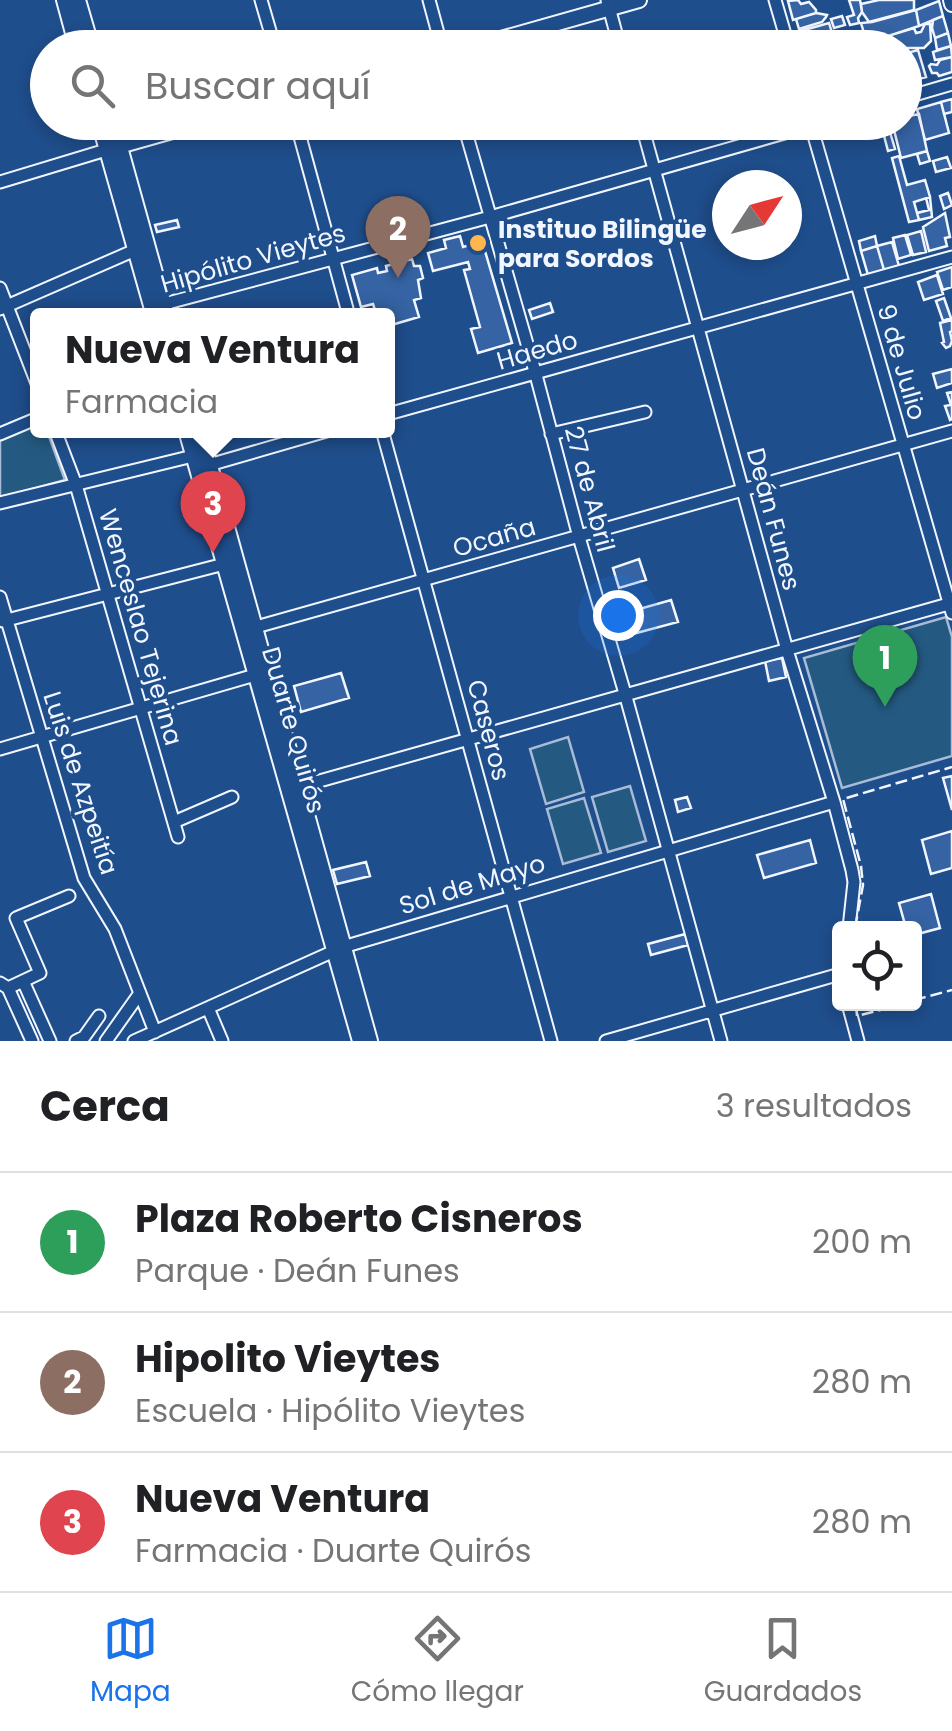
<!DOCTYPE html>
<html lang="es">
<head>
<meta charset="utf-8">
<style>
	:root { --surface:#fff; --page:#f6f6f6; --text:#202124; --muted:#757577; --line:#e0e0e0; --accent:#1a73e8 }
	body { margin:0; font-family:Poppins,sans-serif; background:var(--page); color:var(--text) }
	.controls { position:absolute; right:30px; bottom:30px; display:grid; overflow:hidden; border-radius:10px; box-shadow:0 5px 15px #0003 }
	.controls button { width:90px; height:90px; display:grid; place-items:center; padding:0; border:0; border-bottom:2px solid var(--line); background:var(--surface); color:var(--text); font:50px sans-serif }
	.compass { position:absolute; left:712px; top:170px; width:90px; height:90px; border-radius:50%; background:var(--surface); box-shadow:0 5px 15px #0003; rotate:54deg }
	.you { position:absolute; left:618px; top:615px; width:35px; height:35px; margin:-25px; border:8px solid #fff; border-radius:50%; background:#1a73e8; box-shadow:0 0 0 15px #1a73e833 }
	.badge { display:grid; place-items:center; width:65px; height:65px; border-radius:50%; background:var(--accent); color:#fff; font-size:32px; font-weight:700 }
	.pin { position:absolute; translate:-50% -82px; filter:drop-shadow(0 2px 5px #0008) }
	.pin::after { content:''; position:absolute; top:52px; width:35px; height:30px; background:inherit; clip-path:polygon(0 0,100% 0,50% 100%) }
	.popup { position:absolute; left:30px; top:308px; width:365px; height:130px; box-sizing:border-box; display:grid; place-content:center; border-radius:10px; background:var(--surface); filter:drop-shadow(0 2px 8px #0005); font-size:32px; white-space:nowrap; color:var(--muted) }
	.popup b { font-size:38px; color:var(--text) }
	.popup::after { content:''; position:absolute; left:50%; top:100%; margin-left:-20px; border:20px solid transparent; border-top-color:var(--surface) }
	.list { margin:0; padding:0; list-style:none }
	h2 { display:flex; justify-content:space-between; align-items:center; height:130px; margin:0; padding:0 40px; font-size:42px }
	h2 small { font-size:32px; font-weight:400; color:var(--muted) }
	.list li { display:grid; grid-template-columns:65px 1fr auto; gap:30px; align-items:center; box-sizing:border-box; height:140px; padding:0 40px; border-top:2px solid var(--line) }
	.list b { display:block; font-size:38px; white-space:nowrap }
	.list p { margin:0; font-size:32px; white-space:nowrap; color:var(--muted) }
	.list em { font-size:32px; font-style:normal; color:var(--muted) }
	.icon { flex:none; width:55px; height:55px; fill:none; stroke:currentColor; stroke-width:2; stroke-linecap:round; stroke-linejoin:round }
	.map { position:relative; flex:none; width:952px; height:1041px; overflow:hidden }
	.search { position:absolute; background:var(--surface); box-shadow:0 5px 15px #0003; left:30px; right:30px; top:30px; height:110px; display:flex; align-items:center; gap:25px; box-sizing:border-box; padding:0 35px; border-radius:55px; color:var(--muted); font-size:38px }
	.sheet { height:550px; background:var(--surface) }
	nav { display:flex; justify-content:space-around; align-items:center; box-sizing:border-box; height:140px; border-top:2px solid var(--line); background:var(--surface); font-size:28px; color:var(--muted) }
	nav a { display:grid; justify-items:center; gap:5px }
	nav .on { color:var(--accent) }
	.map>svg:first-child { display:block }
	.green { fill:#245a82; stroke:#a8bbd7; stroke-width:2.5 }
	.building { fill:#3563a3; stroke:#f2f6ff; stroke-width:2.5 }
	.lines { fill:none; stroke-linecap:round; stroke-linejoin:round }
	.minor-casing { stroke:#f2f6ff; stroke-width:15 }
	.major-casing { stroke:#f2f6ff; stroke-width:18 }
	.minor { stroke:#1f4e8c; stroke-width:11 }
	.major { stroke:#1f4e8c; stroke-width:14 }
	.fence { stroke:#f2f6ff; stroke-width:2.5; stroke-dasharray:12 5; stroke-linecap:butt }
	.poi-dot { fill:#ffb74d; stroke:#1f4e8c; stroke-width:4 }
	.labels { text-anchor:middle; stroke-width:8; stroke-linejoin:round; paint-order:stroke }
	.poi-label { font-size:25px; font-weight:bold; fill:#f2f6ff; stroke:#1f4e8c; text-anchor:start }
	.street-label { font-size:25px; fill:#f2f6ff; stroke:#1f4e8c }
</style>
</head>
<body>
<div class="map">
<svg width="952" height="1041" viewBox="0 0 952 1041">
	<rect width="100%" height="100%" fill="#1f4e8c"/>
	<path class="green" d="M38,420V430L47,431L65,480L0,498V438Z
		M946,617L952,637V756L842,788L804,658Z
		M568,737L584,792L546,804L530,749Z
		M630,786L646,841L608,852L592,797Z
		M584,798L601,853L563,864L547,809Z"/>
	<path class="building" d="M798,0L801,4L809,2L816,10V13L793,20L788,1Z
		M849,0H860L862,12L858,18L859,23L850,25L847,17L854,15Z
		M879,0H914V10L869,22L862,12L861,4Z
		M939,1L943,16L919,26L916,10Z
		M916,10L919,26L867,43L861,23L872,22Z
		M816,13L827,15L826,17L822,22L799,29L796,19Z
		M842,16L845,25L834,28L831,19Z
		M943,16L948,33L935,38L932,28L933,20Z
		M829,23L833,36L799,46L797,32Z
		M925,24H930L931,41L924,48H895L891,35L914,28L916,33L921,32Z
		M948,33L951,46L937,50L935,38Z
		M891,35L895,48H887L884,45L876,48L874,41Z
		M187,38L189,48H170L168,43Z
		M951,46L952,57L935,60L933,52Z
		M918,50L926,77L910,81L904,59L907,53Z
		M952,57V72L939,76L937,73H932L929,66L931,64L937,65L940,60Z
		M952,99V112L944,114L941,102Z
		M941,102L949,133L925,140L917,109Z
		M919,114L927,151L901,158L892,122H904V117Z
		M887,122L895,149L888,151L883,132L873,135L870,123Z
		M927,151L930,161L920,164L917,154Z
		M899,156L907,185L925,180L930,197L914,202L919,220L909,222L892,158Z
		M947,157L951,168L936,172L933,161Z
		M948,193L952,205L944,209L940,196Z
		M930,197L932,217L919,220L917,213L929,210L926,198Z
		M945,213L950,237L945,238L947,246L929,251L923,227Z
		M177,220L179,227L157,232L155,225Z
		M921,231L926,252L913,255L907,235Z
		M480,234L512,343L478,353L471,329L480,327L464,270L470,269L468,262L433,271L428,253L446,248L444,240L460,236L463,247L474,244L471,236Z
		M905,235L911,255L898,259L893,238Z
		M875,236L877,246L861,251L859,241Z
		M892,242L899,266L884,270L877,246Z
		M877,246L884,270L868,275L861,251Z
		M412,259L414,266H420L423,278L418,280L421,298L414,300L419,317L388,326V316H371L376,313L373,304L361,307L352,275L377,268L378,273L387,271L386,266Z
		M952,267V287L943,290L937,272Z
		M937,275L943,294L924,300L918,282Z
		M944,298L951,318L943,321L936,301Z
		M550,303L553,312L532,319L529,310Z
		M952,320V331L950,332L952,341L950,346L946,348L942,343L944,342L940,323Z
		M952,369V383L937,388L933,374Z
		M952,392V419L950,420L945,406L951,405L947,393Z
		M639,559L646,580L619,588L613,568Z
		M671,600L678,622L633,634L625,613Z
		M782,658L786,677L769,681L765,661Z
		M341,673L349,698L301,712L294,686Z
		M952,776V810L943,778Z
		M687,797L691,808L678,812L675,800Z
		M952,831V868L931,874L922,840Z
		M810,840L816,863L764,878L757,855Z
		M366,862L370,876L337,884L333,870Z
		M931,894L940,928L914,935V928H906L899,903Z
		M685,934L688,945L651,955L648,944Z"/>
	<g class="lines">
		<g class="minor-casing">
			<path id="minor" d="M261,0L275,48
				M429,0L442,48
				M607,0L620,48
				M775,0L789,48
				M904,98L952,84
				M296,122L349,316
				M463,122L536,375L579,537L626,697L721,1041
				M641,122L787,650L834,802L852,870L854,882L849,928
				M810,122L952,613
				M0,182L106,150
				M0,288L38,386
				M0,309L142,247
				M156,309L164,304L490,217L823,122
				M388,414L952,257
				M55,430L76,485L178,837
				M382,430L551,1041
				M0,434L38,418
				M551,434L645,412
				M209,465L330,430
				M0,503L193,456
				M0,597L84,878L115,929L155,1032
				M3,621L232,562
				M256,627L952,431
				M0,749L255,675
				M291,789L952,603
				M174,822L232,797
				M23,981L50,1041
				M0,983L8,988L32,1041
				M8,988L40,973L16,918L69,896
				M848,1004L858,1041
				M208,1008L222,1041
				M76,1041L84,1037L99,1016
				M106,1041L140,993
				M134,1041L343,947L834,802
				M606,1041L840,974"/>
		</g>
		<g class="major-casing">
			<path id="major" d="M64,0L77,48
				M78,0L92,48
				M951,0L952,4
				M469,48L639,0
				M99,122L154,316
				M113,122L167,316
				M119,146L204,122
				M186,430L360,1041
				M200,430L370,1041"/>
		</g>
		<use href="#minor" class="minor"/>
		<use href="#major" class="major"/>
		<path class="fence" d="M855,928L863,885L861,866L843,799L952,767
			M914,1000L952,990
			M856,1004L857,1016L903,1004"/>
	</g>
	<circle class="poi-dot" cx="478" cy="243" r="10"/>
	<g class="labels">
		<g class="poi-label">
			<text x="498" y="238">Instituo Bilingüe<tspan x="498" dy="29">para Sordos</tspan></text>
		</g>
		<g class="street-label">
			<text transform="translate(253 258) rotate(-16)" y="9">Hipólito Vieytes</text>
			<text transform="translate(537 350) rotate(-16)" y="9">Haedo</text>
			<text transform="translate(902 362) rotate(74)" y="9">9 de Julio</text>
			<text transform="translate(590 489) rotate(75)" y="9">27 de Abril</text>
			<text transform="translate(774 519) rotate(75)" y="9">Deán Funes</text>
			<text transform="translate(494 537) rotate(-16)" y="9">Ocaña</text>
			<text transform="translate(141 627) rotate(74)" y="9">Wenceslao Tejerina</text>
			<text transform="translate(294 730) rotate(74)" y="9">Duarte Quirós</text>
			<text transform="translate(489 730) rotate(75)" y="9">Caseros</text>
			<text transform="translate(81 783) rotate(72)" y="9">Luis de Azpeitía</text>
			<text transform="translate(472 884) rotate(-17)" y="9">Sol de Mayo</text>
		</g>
	</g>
</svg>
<div class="controls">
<button><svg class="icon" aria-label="locate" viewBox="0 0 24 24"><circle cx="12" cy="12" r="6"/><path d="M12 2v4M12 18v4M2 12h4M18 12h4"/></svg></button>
</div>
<svg class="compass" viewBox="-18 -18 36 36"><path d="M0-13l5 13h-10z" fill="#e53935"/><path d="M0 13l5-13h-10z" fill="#757577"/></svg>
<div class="you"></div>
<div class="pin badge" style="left:885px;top:707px;background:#2e9e5b">1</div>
<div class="pin badge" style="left:398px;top:278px;background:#8d6e63">2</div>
<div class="pin badge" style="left:213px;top:553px;background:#e0444e">3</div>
<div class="popup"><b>Nueva Ventura</b>Farmacia</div>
<div class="search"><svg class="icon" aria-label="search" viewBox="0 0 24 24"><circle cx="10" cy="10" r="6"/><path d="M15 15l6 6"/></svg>Buscar aquí</div>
</div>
<section class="sheet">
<h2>Cerca<small>3 resultados</small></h2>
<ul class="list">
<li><span class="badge" style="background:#2e9e5b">1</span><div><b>Plaza Roberto Cisneros</b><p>Parque · Deán Funes</p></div><em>200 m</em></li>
<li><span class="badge" style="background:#8d6e63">2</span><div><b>Hipolito Vieytes</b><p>Escuela · Hipólito Vieytes</p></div><em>280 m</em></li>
<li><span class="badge" style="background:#e0444e">3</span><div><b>Nueva Ventura</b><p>Farmacia · Duarte Quirós</p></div><em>280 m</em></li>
</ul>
</section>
<nav>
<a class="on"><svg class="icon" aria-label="map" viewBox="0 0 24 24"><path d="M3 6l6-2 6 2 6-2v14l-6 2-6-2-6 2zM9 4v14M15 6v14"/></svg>Mapa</a>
<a><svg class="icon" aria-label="directions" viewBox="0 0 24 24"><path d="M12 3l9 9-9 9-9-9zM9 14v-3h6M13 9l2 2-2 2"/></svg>Cómo llegar</a>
<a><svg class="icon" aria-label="saved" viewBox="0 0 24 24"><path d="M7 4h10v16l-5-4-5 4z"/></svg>Guardados</a>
</nav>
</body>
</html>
